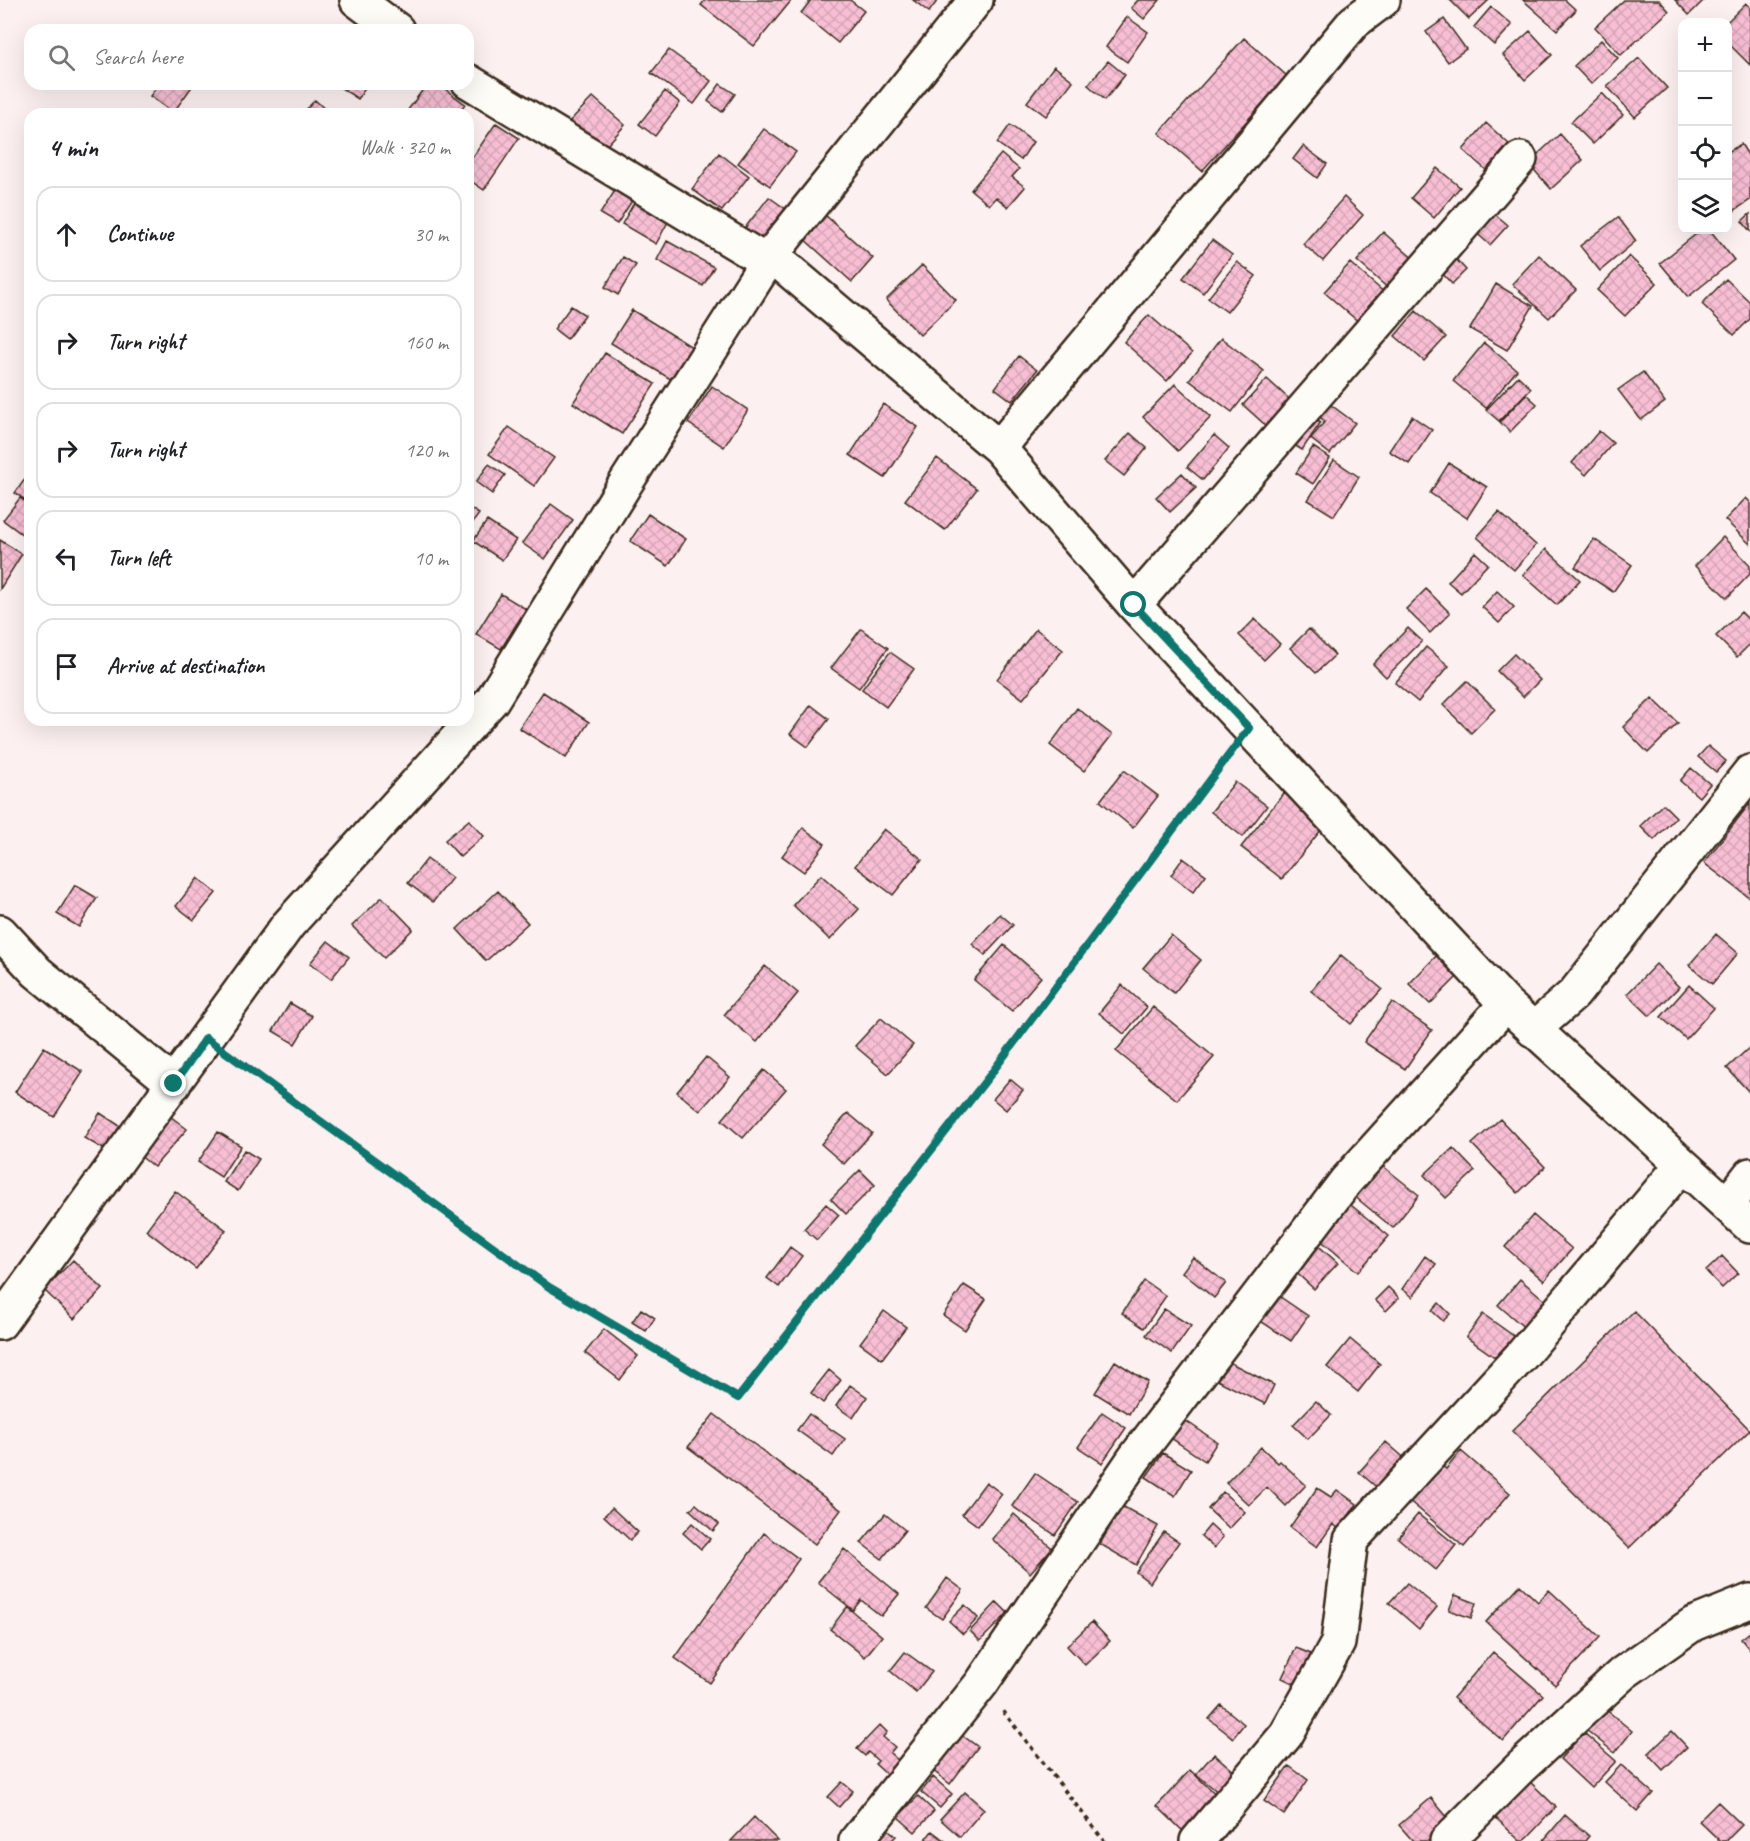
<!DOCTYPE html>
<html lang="en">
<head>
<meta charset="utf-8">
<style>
	:root { --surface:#fff; --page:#f2f2f2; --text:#202124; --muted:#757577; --line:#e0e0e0 }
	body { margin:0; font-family:Caveat,sans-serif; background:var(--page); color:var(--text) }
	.controls { position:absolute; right:18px; top:18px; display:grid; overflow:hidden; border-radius:12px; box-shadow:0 6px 24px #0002 }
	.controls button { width:54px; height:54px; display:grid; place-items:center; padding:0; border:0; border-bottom:2px solid var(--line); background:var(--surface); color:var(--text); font:30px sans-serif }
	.stop { position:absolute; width:18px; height:18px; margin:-14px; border:4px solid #0f766e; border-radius:50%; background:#fff }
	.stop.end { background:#0f766e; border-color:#fff; box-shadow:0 2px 6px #0008 }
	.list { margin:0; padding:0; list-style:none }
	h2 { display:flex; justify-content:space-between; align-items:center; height:78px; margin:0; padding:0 24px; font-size:26px }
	h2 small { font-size:20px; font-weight:400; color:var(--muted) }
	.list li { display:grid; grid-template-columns:39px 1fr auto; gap:18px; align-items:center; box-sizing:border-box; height:96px; margin:0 12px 12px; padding:0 12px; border:2px solid var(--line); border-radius:18px }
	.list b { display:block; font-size:22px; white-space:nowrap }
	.list em { font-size:20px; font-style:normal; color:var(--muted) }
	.icon { flex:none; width:33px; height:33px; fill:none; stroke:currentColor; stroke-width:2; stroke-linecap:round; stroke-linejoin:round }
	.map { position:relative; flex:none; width:1750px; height:1841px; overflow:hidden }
	.search { position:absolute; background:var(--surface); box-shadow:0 6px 24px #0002; left:24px; top:24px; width:450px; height:66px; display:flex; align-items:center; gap:15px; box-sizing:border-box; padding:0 21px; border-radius:18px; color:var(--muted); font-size:22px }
	.panel { position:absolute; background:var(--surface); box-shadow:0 6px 24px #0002; left:24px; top:108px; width:450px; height:618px; border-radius:18px }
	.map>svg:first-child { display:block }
	.building { fill:url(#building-cross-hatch); stroke:#3b2a1e; stroke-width:1.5 }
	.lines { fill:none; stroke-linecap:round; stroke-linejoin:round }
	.street-casing { stroke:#3b2a1e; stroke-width:38 }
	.path { stroke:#3b2a1e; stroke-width:4; stroke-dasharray:4.5 4.5; stroke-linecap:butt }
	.street { stroke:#fdfcf7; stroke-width:33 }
	.route { stroke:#0f766e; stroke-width:8 }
</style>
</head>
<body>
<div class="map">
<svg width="1750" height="1841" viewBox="0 0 1750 1841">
	<defs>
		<pattern id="building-cross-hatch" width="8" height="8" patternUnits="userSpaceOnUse" patternTransform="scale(1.5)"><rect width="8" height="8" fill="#f8bfd4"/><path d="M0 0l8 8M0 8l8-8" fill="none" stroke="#d6a4b6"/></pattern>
	</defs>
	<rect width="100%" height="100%" fill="#fcf0f0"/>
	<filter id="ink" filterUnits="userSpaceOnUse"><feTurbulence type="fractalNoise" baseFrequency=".0167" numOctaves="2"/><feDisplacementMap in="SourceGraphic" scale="12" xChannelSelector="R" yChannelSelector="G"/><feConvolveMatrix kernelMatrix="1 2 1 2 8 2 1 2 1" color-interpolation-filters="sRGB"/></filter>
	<g filter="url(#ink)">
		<path class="building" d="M705,0H789L791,1L754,46L701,5Z
			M811,0H850L864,11L838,43L801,13Z
			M913,0H938L929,12Z
			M1138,0H1160L1144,19L1131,8Z
			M1450,0H1489L1469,19Z
			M1523,0H1565L1576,10L1557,30Z
			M1624,0H1659L1669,11L1621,55L1595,27Z
			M1675,0H1704L1689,15Z
			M1746,3L1750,7V65L1728,43L1727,22Z
			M1491,7L1512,25L1494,45L1474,27Z
			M1127,17L1148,32L1127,62L1106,47Z
			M1444,19L1466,49L1448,62L1426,32Z
			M1530,31L1552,55L1525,80L1503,55Z
			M1244,38L1287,76L1202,171L1159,133Z
			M1601,40L1618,58L1591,84L1574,66Z
			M669,50L711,81L694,104L651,73Z
			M1639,58L1667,88L1635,117L1607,86Z
			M1108,61L1125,75L1105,100L1088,85Z
			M1054,66L1073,81L1046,116L1027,102Z
			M159,84H192L193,85L173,113L150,96Z
			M335,84H368L358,99Z
			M427,84H438L465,104L457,114H405Z
			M720,84L735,94L722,112L708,101Z
			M665,91L680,103L655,136L639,124Z
			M1602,93L1623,115L1593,144L1571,122Z
			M593,97L625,125L600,153L567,124Z
			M315,100L330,114H302Z
			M496,123L519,138L484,190L468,179V164Z
			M1486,123L1509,144L1486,170L1463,150Z
			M1010,125L1033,142L1021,160L997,143Z
			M764,129L796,152L770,186L738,163Z
			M1560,134L1583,160L1551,189L1528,163Z
			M1741,144L1750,158V200L1729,214L1728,152Z
			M1303,146L1327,164L1317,178L1293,159Z
			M719,153L749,176L722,211L692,189Z
			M1001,154L1019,169L1012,177L1025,187L1008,207L996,197L989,205L971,190Z
			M1437,168L1460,187L1434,218L1411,198Z
			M616,189L633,199L617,224L600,214Z
			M769,197L787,210L758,248L740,234Z
			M1344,197L1363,215L1323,261L1303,244Z
			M635,201L669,220L656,244L622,224Z
			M1489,209L1508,225L1490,245L1472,229Z
			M824,214L873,258L852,282L803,238Z
			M1750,214V231L1742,221Z
			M1618,217L1636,241L1600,271L1580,246Z
			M1701,230H1710L1734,260L1688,297L1660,263Z
			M1383,232L1416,261L1390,290L1357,261Z
			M1212,240L1232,255L1203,293L1183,278Z
			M667,241L714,267L703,286L657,260Z
			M1539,255L1576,290L1549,318L1512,284Z
			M1453,256L1466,270L1452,284L1439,270Z
			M1629,256L1657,283L1625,316L1597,290Z
			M623,257L636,265L618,295L605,287Z
			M1237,262L1256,276L1227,312L1208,298Z
			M1350,263L1386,294L1361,324L1324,292Z
			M922,265L956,300L920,335L886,300Z
			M1726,279L1750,302V319L1734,335L1702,304Z
			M1496,284L1533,306L1507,350L1470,329Z
			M571,306L585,315L567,339L554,329Z
			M632,310L692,347L672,380L611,343Z
			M1416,311L1446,337L1424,361L1395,336Z
			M1149,315L1192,353L1167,381L1124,342Z
			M1221,338L1264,371L1232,412L1189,380Z
			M1484,343L1517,370L1486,408L1453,381Z
			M605,353L655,384L622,434L573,403Z
			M1019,356L1037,370L1012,401L995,388Z
			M1643,372L1665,402L1641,420L1618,390Z
			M1518,376L1531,388L1499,421L1486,410Z
			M1267,379L1296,405L1273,432L1243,405Z
			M1175,384L1211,417L1178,451L1143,417Z
			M712,386L748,410L724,447L688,423Z
			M1526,394L1537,404L1510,432L1500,422Z
			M1323,399L1355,423L1330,454L1311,439L1325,421L1312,412Z
			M883,404L918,427L885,478L850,455Z
			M1305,412L1321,422L1302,450L1286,440Z
			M1412,416L1432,430L1409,464L1389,451Z
			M509,427L554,458L534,486L489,454Z
			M1599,431L1613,443L1586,475L1572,463Z
			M1130,433L1147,448L1124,476L1105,461Z
			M1214,435L1229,448L1203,480L1187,467Z
			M1313,447L1330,458L1313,484L1296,473Z
			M937,458L977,489L945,530L905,500Z
			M1334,460L1359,477L1334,516L1308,500Z
			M1449,463L1487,487L1467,518L1430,493Z
			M489,464L505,475L492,494L476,482Z
			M30,472V503L15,493Z
			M1182,473L1196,488L1170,512L1156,497Z
			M20,498L30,505V540L3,520Z
			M1746,498L1750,502V544L1725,520Z
			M551,504L573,520L545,559L522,543Z
			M468,507L479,514L468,529Z
			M1499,512L1536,545L1514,570L1477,537Z
			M648,514L686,539L668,566L630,541Z
			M487,521L516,540L502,560L473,541Z
			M1723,537L1750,565V574L1727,598L1695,566Z
			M1594,539L1632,565L1613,592L1575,567Z
			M0,540L22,554L0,589Z
			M1546,549L1580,580L1557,605L1523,575Z
			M1475,552L1488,564L1461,593L1448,582Z
			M1426,589L1450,613L1430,633L1406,609Z
			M1497,591L1514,607L1499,623L1482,607Z
			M501,594L526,609L501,649L476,634Z
			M1741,612L1750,621V644L1737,657L1716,636Z
			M1255,619L1280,644L1264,660L1239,635Z
			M1408,628L1422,641L1386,677L1373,664Z
			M861,629L888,648L859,688L831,668Z
			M1036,629L1063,650L1023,699L997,679Z
			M1309,629L1335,655L1316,673L1290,648Z
			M1426,647L1449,666L1418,702L1395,683Z
			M890,652L914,669L886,707L862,689Z
			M1514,654L1540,680L1523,697L1497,671Z
			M1467,681L1495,709L1471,733L1443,705Z
			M543,692L589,722L566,758L519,728Z
			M1652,698L1678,723L1648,753L1623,727Z
			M811,705L829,719L808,747L790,734Z
			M1077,708L1112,735L1084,771L1050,745Z
			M1708,746L1726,761L1716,772L1698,757Z
			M1691,768L1710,784L1699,797L1680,781Z
			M1124,770L1158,796L1133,828L1100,801Z
			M1235,782L1267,806L1243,837L1211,812Z
			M1284,793L1325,825L1282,879L1241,847Z
			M1750,803V898L1704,863Z
			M1663,804L1676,817L1654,840L1640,826Z
			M469,820L484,836L460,857L445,840Z
			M803,828L825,844L804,872L782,856Z
			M884,829L922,859L893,895L855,866Z
			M1183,858L1206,875L1193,892L1171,875Z
			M427,859L452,878L433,902L408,883Z
			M821,875L859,909L830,940L793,905Z
			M198,878L216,893L194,920L176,906Z
			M75,885L97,898L79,927L57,914Z
			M498,891L528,923L486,961L457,929Z
			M382,897L413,929L384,958L352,926Z
			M1000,914L1013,925L985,955L972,944Z
			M1716,934L1738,953L1712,984L1689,965Z
			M1171,935L1201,960L1174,993L1143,968Z
			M328,941L349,957L331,979L310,963Z
			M1004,945L1041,977L1012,1011L974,980Z
			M1442,950L1463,971L1430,1004L1409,984Z
			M1341,955L1382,989L1351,1024L1311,991Z
			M1656,964L1679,987L1650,1016L1627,994Z
			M765,966L798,993L757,1042L724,1015Z
			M1122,985L1147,1007L1124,1034L1099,1013Z
			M1689,985L1714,1008L1686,1039L1661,1017Z
			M1392,1002L1432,1030L1405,1069L1364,1042Z
			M290,1003L312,1016L295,1044L273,1031Z
			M1153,1007L1214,1057L1177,1100L1116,1051Z
			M881,1018L913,1045L888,1074L855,1046Z
			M44,1047L83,1072L54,1117L15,1092Z
			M1750,1047V1093L1727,1068Z
			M706,1057L730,1077L700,1111L677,1092Z
			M764,1070L786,1089L743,1138L722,1120Z
			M1010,1079L1023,1090L1006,1110L993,1099Z
			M100,1113L120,1126L105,1150L84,1138Z
			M848,1113L872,1133L844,1164L821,1144Z
			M170,1116L187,1129L154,1167L139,1155Z
			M1500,1119L1545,1167L1518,1193L1472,1144Z
			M218,1132L241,1146L221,1177L198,1162Z
			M1453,1148L1475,1171L1446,1198L1424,1175Z
			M244,1150L259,1159L238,1191L224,1182Z
			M1374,1159L1419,1195L1393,1228L1348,1191Z
			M860,1170L875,1185L846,1214L831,1199Z
			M175,1191L226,1230L196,1269L146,1230Z
			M1341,1197L1389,1236L1358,1272L1311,1232Z
			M826,1204L839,1215L817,1240L804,1229Z
			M1533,1215L1572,1249L1544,1281L1505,1247Z
			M1312,1240L1338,1263L1314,1289L1288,1265Z
			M790,1247L802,1256L779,1287L767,1278Z
			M1425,1256L1436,1264L1413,1297L1402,1289Z
			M1722,1256L1738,1273L1722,1288L1706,1271Z
			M1193,1257L1226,1283L1214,1298L1182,1272Z
			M73,1260L103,1289L74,1319L44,1290Z
			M1520,1279L1548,1303L1526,1329L1498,1305Z
			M1144,1281L1166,1296L1144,1328L1122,1313Z
			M964,1285L986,1299L965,1330L943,1315Z
			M1388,1287L1399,1298L1386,1311L1375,1300Z
			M1273,1292L1308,1316L1291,1341L1256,1318Z
			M1439,1303L1450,1314L1443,1321L1432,1311Z
			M641,1309L655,1318L646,1331L632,1322Z
			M1164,1309L1191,1326L1172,1353L1146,1335Z
			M884,1311L906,1327L882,1359L860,1343Z
			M1634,1311L1750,1430L1629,1548L1512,1431Z
			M1483,1314L1522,1342L1506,1365L1466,1337Z
			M604,1329L638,1356L620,1380L585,1353Z
			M1350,1339L1380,1364L1358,1392L1327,1367Z
			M1115,1361L1148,1382L1129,1414L1095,1393Z
			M1227,1361L1274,1385L1265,1404L1217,1380Z
			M829,1370L841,1380L823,1403L811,1393Z
			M850,1385L867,1397L853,1418L836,1406Z
			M1316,1401L1331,1415L1308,1439L1293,1425Z
			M1102,1412L1126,1428L1102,1463L1078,1447Z
			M714,1414L841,1510L815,1544L688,1447Z
			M809,1414L845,1439L833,1456L797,1430Z
			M1183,1419L1217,1442L1205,1461L1171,1438Z
			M1386,1442L1409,1462L1382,1492L1359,1472Z
			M1261,1447L1278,1463L1280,1461L1306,1485L1286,1506L1267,1487L1249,1505L1226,1483Z
			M1461,1451L1510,1493L1464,1547L1401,1494L1432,1458L1446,1469Z
			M1163,1453L1191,1470L1175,1496L1146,1477Z
			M1035,1473L1078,1502L1055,1535L1012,1506Z
			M986,1482L1002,1494L978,1526L962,1514Z
			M1317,1488L1331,1497L1337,1490L1357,1504L1339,1529L1333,1524L1317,1547L1290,1527Z
			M1223,1492L1245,1512L1229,1529L1208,1509Z
			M696,1504L719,1524L713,1531L690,1510Z
			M1122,1506L1158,1526L1136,1565L1100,1544Z
			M612,1508L638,1532L630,1540L604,1516Z
			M885,1514L905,1530L882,1559L861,1543Z
			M1014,1514L1052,1548L1030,1573L992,1539Z
			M1418,1514L1456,1545L1436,1570L1398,1538Z
			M692,1523L710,1539L701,1549L683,1533Z
			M1210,1525L1223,1537L1214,1548L1201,1536Z
			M1164,1532L1179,1542L1150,1583L1136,1572Z
			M764,1533L799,1559L710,1683L675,1658Z
			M844,1549L899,1594L881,1616L861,1600L853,1610L818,1582Z
			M947,1578L963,1590L942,1619L926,1608Z
			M1407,1583L1437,1607L1419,1629L1389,1603Z
			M1520,1585L1538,1602L1549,1590L1600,1637L1555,1685L1486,1622Z
			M1455,1595L1476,1603L1471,1618L1449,1610Z
			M997,1602L1008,1613L980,1641L970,1631Z
			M965,1605L978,1618L963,1634L949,1621Z
			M847,1607L882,1636L865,1657L830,1629Z
			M1092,1622L1110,1641L1085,1665L1067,1646Z
			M1750,1632V1650L1741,1639Z
			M1296,1648L1316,1656L1301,1687L1282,1678Z
			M905,1652L932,1672L916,1692L890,1671Z
			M1493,1652L1543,1695L1503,1741L1453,1698Z
			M1221,1705L1244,1724L1233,1738L1209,1719Z
			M1604,1708L1632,1731L1615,1753L1586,1730Z
			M880,1725L887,1732L883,1737L895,1747L890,1753L898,1760L886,1774L875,1764L878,1761L868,1752L865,1756L857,1749Z
			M955,1730L978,1747L950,1784L927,1766Z
			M1672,1731L1687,1747L1663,1770L1648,1754Z
			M1584,1733L1616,1761L1591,1788L1560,1759Z
			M1214,1754L1242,1778L1225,1798L1196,1774Z
			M1621,1765L1653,1793L1637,1811L1605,1782Z
			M1289,1766L1308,1780L1284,1815L1264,1801Z
			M1190,1770L1223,1801L1189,1837L1157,1806Z
			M933,1777L952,1794L940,1808L921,1792Z
			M1526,1778L1556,1807L1524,1841H1520L1492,1814Z
			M842,1782L853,1791L839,1807L828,1797Z
			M965,1792L984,1809L960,1837L940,1819Z
			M918,1796L934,1811L915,1832L898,1817Z
			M1431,1798L1454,1825L1436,1841H1413L1399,1825Z
			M1718,1802L1742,1825L1726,1841H1720L1699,1821Z
			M1565,1815L1589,1836L1585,1841H1543Z
			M754,1817L778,1841H731Z
			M882,1824L896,1836L891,1841H867Z
			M932,1831L945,1841L925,1840Z"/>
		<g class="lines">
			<g class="street-casing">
				<path id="street" d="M357,0L397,30
					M468,81L767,262
					M771,255L999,448L1134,605L1506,1004L1750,1226
					M999,448L1354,22L1383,0
					M1134,605L1520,159
					M0,932L37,972L174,1084
					M1533,1030L1574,994L1750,772
					M1727,1205L1750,1175
					M0,1323L288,925L492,700L627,481L771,255L976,0
					M856,1841L981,1684L1134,1459L1346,1181L1506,1004
					M1197,1841L1286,1735L1338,1643L1351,1540L1522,1355L1682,1165
					M1447,1841L1521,1767L1623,1673L1693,1624L1750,1601"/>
			</g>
			<path class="path" d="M233,1058L549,1287L738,1398L990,1075L1228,755
				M1003,1711L1104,1841"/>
			<use href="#street" class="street"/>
		</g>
	</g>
	<g class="lines" filter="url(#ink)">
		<path class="route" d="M174,1084L206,1038L549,1287L738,1398L990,1075L1249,728L1134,605"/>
	</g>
</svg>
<div class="controls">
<button>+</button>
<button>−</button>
<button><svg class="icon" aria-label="locate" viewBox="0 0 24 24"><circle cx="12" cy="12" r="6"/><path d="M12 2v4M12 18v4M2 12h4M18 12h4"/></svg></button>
<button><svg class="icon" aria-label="layers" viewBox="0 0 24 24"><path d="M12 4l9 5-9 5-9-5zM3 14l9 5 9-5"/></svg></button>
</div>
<div class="stop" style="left:1134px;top:605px"></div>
<div class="stop end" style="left:174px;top:1084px"></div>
<div class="search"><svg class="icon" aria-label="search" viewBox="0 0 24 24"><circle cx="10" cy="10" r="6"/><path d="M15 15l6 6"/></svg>Search here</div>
<section class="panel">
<h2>4 min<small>Walk · 320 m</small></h2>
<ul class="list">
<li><svg class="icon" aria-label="ahead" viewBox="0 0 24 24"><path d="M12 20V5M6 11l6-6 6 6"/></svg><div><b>Continue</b></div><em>30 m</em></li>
<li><svg class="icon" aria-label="right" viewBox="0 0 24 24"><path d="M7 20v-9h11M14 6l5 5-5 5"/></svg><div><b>Turn right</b></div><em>160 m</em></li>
<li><svg class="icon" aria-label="right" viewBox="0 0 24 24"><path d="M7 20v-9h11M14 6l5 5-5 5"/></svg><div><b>Turn right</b></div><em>120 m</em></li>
<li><svg class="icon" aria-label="left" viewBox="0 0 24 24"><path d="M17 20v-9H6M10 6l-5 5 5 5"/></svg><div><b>Turn left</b></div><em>10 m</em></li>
<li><svg class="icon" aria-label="arrive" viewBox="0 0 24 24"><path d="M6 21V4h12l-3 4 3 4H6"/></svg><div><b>Arrive at destination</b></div></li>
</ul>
</section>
</div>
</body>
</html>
